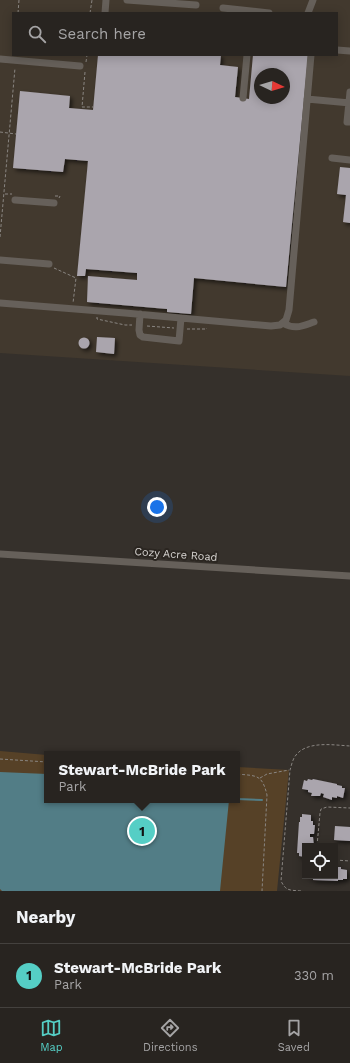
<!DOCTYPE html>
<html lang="en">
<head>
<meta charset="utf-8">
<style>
	:root { --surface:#282420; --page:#34302d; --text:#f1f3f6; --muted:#a5a4a5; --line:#44413e; --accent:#55cec5 }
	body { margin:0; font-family:"Work Sans",sans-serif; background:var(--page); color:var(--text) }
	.controls { position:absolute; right:12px; bottom:12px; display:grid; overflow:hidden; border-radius:0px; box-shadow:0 2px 10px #0003 }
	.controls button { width:36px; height:36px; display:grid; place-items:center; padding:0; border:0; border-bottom:1px solid var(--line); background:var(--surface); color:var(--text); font:20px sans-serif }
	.compass { position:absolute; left:254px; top:68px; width:36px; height:36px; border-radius:50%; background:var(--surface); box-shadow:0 2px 10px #0003; rotate:94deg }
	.you { position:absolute; left:157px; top:507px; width:14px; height:14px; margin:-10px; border:3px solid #fff; border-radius:50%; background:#1a73e8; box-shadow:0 0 0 6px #1a73e833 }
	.badge { display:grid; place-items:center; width:26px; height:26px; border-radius:50%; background:var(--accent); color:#111; font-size:13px; font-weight:700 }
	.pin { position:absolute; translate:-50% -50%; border:2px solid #fff; box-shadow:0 1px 4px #0006 }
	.popup { position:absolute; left:44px; top:751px; width:196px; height:52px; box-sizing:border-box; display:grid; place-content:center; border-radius:0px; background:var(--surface); filter:drop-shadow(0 1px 3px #0005); font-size:13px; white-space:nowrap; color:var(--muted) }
	.popup b { font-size:15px; color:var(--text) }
	.popup::after { content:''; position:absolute; left:50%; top:100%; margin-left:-8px; border:8px solid transparent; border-top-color:var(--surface) }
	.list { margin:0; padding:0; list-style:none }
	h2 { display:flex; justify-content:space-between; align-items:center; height:52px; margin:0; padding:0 16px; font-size:17px }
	h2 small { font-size:13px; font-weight:400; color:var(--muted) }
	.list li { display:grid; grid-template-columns:26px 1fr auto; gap:12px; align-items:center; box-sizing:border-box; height:64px; padding:0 16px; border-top:1px solid var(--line) }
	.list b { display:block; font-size:15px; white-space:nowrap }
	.list p { margin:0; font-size:13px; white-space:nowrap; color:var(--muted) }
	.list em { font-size:13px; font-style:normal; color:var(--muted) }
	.icon { flex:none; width:22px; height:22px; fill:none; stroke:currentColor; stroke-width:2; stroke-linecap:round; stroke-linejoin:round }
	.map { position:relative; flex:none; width:350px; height:891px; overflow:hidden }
	.search { position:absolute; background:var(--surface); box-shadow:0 2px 10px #0003; left:12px; right:12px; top:12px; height:44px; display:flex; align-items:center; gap:10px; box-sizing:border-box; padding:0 14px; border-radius:0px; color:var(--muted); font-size:15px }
	.sheet { height:116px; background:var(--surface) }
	nav { display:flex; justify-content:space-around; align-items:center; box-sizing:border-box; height:56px; border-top:1px solid var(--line); background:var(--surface); font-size:11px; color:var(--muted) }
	nav a { display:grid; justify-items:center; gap:2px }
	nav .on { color:var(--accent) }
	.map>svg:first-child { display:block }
	.built { fill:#42392e; fill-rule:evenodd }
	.green { fill:#564127 }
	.water { fill:#527d86 }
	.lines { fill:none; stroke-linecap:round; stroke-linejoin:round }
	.stream { stroke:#527d86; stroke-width:2 }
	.building { fill:#aaa5ad; fill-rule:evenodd; filter:url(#shadow) }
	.path { stroke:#8a8682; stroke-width:1; stroke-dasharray:3 2; stroke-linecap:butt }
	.minor { stroke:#66605a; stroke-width:7 }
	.labels { text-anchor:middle; stroke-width:4; stroke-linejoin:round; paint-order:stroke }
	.street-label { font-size:11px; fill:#d8d5d2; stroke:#2b2621 }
</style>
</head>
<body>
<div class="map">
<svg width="350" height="891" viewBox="0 0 350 891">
	<defs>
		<filter id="shadow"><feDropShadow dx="2.5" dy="2.5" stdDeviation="2" flood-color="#0009"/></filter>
	</defs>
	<rect width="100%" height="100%" fill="#35302b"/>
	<path class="built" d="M0,0H350V376L0,353ZM13,13H337V55H13ZM260,74H284V98H260Z"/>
	<path class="green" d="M0,751L47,755V800H237V767L289,770L277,891H0Z"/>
	<path class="water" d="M0,772L47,774V800H229L220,891H2L0,889Z"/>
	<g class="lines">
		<path class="stream" d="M237,799L262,800"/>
	</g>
	<path class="building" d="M98,55H221L220,65L238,67L235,97L249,99L253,55H295L308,56L286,287L194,278L191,314L167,312V309L87,302L88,276L137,280V273L86,269L85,276H77L88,161L65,159L63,172L13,168L20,91L70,96L69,108L93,110ZM260,74H284V98H260Z
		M340,167L350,168V223L343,222L346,195L337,194Z
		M97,337L115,338L114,354L96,352Z
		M78.5 343a5.5 5.5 0 1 1 11 0a5.5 5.5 0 1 1-11 0Z
		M308,779L312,780L313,779L337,784V785L342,786V788H345L343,798L337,796V798L332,797V800L323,797L324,794L321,793L320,796H311L312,793L308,792V790L302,789L304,780L307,781Z
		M302,814L311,815V821H313V825H315L314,834H310V837H313L314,846H305V857L299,856V853H297L299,822H300V817H302Z
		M335,826L350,827V841L334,840Z
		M335,864H337V867H341V869L347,870V879H343V880H338V881L313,880V878H308V876H335Z"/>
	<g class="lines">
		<path class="path" d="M18,13L19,0
			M90,13L92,0
			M86,62L87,55
			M85,72L82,107H93
			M0,132L16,134
			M5,194H12
			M55,196H60L59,198
			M0,237L15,68
			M54,268L76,278L73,303
			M97,317V319L125,325H132
			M147,326L174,328
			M187,329H206L207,328
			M0,759L47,762
			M237,774C257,776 262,774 267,795L262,891
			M260,778L267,774L289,770
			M317,846L320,813L321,809L327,807L350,808
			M335,860L350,861
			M301,891C289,890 286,891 281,881L290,770C291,767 292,762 294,758C304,740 333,745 350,746"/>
		<path class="minor" d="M127,0L196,5
			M223,8L269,13
			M105,13L106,0
			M308,13L313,0
			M337,50L350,51
			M0,59L80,66
			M350,92L347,122H350
			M243,98L247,55
			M307,99L350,103
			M332,158L350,160
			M15,200L54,203
			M0,260L49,264
			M0,303L125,313L271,326L280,325L286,320L289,310L311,55
			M140,314L139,330L140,335L143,337L179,341L181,318
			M283,323C295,330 302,326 314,322
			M0,554L350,576"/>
	</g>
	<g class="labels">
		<g class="street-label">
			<text transform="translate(176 554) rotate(4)" y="4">Cozy Acre Road</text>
		</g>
	</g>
</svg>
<div class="controls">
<button><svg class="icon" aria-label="locate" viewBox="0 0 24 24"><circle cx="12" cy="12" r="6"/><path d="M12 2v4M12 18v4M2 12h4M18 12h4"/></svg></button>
</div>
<svg class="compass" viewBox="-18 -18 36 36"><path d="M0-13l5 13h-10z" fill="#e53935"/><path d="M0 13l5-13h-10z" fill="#a5a4a5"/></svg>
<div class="you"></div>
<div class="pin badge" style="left:142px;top:831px">1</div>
<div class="popup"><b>Stewart-McBride Park</b>Park</div>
<div class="search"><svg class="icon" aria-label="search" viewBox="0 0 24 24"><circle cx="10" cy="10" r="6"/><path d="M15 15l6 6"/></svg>Search here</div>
</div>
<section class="sheet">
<h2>Nearby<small></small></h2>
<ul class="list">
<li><span class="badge">1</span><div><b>Stewart-McBride Park</b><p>Park</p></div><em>330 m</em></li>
</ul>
</section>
<nav>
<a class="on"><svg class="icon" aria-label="map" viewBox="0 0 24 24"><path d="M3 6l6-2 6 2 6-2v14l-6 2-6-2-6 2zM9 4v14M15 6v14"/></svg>Map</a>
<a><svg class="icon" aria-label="directions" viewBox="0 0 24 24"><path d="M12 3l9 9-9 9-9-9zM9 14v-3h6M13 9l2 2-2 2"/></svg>Directions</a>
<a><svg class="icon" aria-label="saved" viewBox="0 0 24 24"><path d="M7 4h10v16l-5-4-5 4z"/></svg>Saved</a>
</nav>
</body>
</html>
